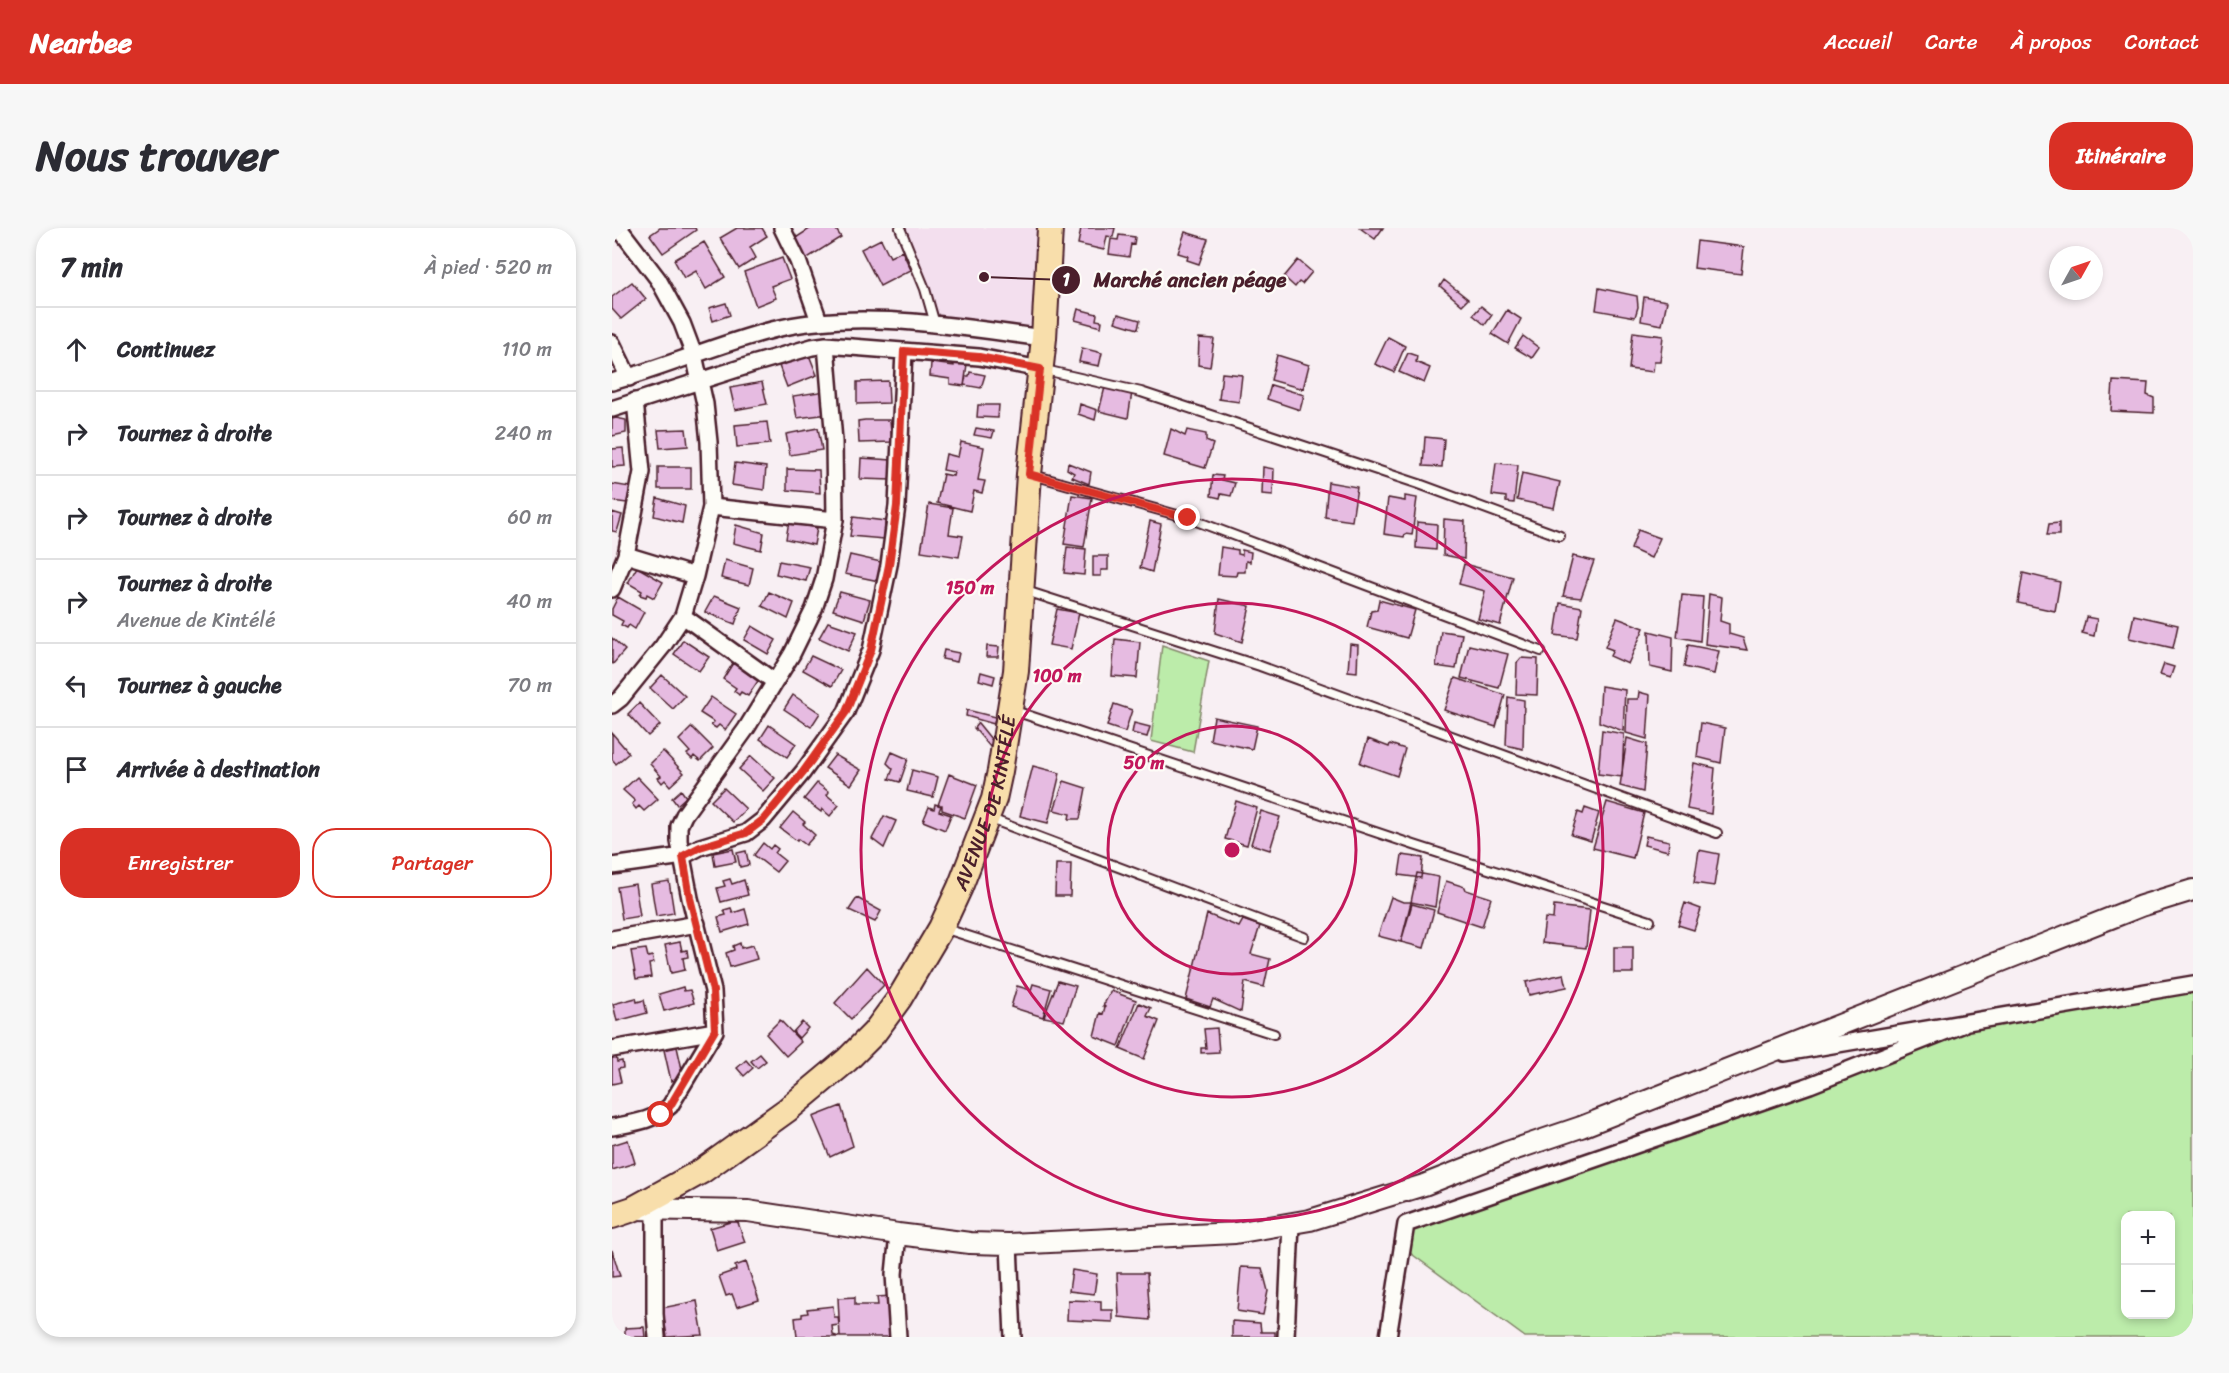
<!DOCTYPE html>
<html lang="fr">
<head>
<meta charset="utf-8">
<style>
	:root { --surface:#fff; --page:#f7f7f7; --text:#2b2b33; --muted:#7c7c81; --line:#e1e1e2; --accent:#d93025 }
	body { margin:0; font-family:Sriracha,sans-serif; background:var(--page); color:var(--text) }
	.controls { position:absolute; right:18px; bottom:18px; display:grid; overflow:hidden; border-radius:12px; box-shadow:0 3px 9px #0003 }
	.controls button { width:54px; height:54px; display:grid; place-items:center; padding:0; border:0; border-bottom:2px solid var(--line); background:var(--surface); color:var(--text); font:30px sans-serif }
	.compass { position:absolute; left:1437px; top:18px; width:54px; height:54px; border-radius:50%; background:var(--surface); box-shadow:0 3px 9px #0003; rotate:50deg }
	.stop { position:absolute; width:18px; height:18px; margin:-14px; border:4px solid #d93025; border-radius:50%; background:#fff }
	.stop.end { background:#d93025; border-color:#fff; box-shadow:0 2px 6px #0008 }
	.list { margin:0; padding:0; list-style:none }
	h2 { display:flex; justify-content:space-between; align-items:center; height:78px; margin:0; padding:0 24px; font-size:26px }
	h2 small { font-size:20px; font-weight:400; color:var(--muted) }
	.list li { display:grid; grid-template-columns:39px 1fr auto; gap:18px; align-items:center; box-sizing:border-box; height:84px; padding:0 24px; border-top:2px solid var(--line) }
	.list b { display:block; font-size:22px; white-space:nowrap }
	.list p { margin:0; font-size:20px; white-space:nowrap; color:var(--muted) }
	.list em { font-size:20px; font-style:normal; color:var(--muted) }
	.actions { display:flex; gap:12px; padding:18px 24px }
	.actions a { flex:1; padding:14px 0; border:2px solid var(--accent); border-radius:24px; text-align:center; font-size:21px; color:var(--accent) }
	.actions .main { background:var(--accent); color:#fff }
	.icon { flex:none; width:33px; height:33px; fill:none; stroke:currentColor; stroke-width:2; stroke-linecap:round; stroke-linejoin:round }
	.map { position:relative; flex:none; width:1581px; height:1109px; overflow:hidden; border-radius:24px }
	header { display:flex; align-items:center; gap:36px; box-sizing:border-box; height:84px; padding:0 30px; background:var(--accent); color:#fff }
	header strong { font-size:28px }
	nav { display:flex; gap:33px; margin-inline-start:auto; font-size:21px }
	.intro { display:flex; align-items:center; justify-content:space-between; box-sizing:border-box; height:144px; padding:0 36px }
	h1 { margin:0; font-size:42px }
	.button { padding:15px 27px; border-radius:24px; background:var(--accent); color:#fff; font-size:21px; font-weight:700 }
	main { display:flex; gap:36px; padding:0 36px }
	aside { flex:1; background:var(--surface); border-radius:24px; box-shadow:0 3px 9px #0003 }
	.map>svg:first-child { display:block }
	.built { fill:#f3dfee }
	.green { fill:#bcecaa; stroke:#83866a; stroke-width:1.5; fill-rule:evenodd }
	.building { fill:#e6bbe1; stroke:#4a1f2b; stroke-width:1.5 }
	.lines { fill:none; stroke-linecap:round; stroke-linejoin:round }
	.service-casing { stroke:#4a1f2b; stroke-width:12 }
	.minor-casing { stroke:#4a1f2b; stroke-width:20 }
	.tertiary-casing { stroke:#4a1f2b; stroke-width:24 }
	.primary-casing { stroke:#4a1f2b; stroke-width:28 }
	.service { stroke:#fdfcf7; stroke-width:8 }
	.minor { stroke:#fdfcf7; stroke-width:15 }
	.tertiary { stroke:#fdfcf7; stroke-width:20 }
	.primary { stroke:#f8deab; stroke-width:24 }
	.route { stroke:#d93025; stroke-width:8 }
	.ring { fill:none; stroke:#c2185b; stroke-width:3 }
	.labels { text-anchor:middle; stroke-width:4.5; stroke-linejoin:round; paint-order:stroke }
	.street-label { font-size:20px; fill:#4a1f2b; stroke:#fdfcf7 }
	.centre { fill:#c2185b; stroke:#fdfcf7; stroke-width:3 }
	.ring-label { font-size:18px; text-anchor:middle; font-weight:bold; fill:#c2185b; stroke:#fdfcf7; stroke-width:4.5; stroke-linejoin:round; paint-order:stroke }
	.leader { fill:none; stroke:#4a1f2b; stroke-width:2 }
	.callout-dot { fill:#4a1f2b; stroke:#fdfcf7; stroke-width:2 }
	.mark-label { font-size:18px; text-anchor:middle; font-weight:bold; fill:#fff }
	.callout-label { font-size:21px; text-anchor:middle; font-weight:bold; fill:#4a1f2b; stroke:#fdfcf7; stroke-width:4.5; stroke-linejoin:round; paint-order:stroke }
</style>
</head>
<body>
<header>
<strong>Nearbee</strong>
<nav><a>Accueil</a><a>Carte</a><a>À propos</a><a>Contact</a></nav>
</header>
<div class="intro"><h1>Nous trouver</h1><a class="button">Itinéraire</a></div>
<main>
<aside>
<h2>7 min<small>À pied · 520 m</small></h2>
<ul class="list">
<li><svg class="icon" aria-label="ahead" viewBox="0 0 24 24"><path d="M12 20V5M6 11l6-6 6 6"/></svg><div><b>Continuez</b></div><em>110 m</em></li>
<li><svg class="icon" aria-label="right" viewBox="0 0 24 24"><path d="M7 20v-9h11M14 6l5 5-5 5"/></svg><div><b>Tournez à droite</b></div><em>240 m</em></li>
<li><svg class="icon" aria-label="right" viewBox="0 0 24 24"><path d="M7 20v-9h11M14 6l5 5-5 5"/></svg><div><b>Tournez à droite</b></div><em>60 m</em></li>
<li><svg class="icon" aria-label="right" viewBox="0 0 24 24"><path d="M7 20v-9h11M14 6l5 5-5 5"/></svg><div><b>Tournez à droite</b><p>Avenue de Kintélé</p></div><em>40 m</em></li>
<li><svg class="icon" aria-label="left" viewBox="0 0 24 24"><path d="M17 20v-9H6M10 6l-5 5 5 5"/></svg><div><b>Tournez à gauche</b></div><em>70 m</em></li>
<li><svg class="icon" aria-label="arrive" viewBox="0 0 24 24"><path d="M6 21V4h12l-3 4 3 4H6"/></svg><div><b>Arrivée à destination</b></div></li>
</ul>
<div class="actions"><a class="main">Enregistrer</a><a>Partager</a></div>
</aside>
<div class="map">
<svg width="1581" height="1109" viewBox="0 0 1581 1109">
	<rect width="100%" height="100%" fill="#f8eff3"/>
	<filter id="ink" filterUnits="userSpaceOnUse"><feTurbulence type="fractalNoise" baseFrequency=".0167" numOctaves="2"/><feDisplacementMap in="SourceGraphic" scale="12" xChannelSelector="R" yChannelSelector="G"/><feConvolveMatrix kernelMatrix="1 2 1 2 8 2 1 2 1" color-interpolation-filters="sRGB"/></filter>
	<g filter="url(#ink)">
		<path class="built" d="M295,0H436L429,106L326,94Z"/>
		<path class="green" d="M550,417L597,433L581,524L539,513Z
			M1581,757V1109H913L790,1019L794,996L1350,797ZM1514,988H1558V1086H1514Z"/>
		<path class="building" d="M48,0H83L84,2L51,25L38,7Z
			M125,0H150L155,8L138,19L144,30L127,41L108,10Z
			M199,0H223L229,9L194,31L182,11Z
			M469,0H503L501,9L495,8L492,22L466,16Z
			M748,0H771L763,11Z
			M573,4L596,11L587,36L575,32L576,28L566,25Z
			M507,7L523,9L522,17L519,16L517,29L497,26L499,11L506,12Z
			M269,11L278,29L290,23L299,42L268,58L249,21Z
			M1085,13L1132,19L1129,46L1082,40Z
			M92,14L113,49L94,61L84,43L72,50L62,32Z
			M170,30L178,51L159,58L164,70L144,78L132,44Z
			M686,32L700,44L690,56L687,54L683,59L672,49Z
			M832,52L856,71L850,77L828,58Z
			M20,54L34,71L9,91L0,81V69Z
			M987,60L1025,68L1026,79L1023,89L984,82Z
			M1032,69L1055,73L1050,97L1029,93Z
			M114,75L118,87L101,93L97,80Z
			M869,78L880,87L873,97L861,87Z
			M466,81L485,86L484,92L490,93L489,99L463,92Z
			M895,82L909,91L896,116L880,106Z
			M506,86L528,92L526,101L503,94Z
			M1021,104L1051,108L1048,134H1042L1041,144L1017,141Z
			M911,108L927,120L920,130L903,120Z
			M776,109L793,118L782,144L763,136Z
			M587,110L602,111L598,139L586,137Z
			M470,120L490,125L487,138L467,134Z
			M796,125L805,128L804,134L818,140L812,155L787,144Z
			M197,127L205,147L175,159L167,138Z
			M665,127L697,137L691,161L659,152Z
			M342,134L355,136L352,158L338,156V151L318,148L319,135L342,138Z
			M358,144L373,147L369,160L352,157L354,148H357Z
			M610,145L630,147L627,174L607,171Z
			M276,153L277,175L245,176V154Z
			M1501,153L1536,155L1535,167L1542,170V185L1499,183Z
			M150,154L155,176L123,182L118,160Z
			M659,157L692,167L688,182L655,171Z
			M493,159L520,164L516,190L487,183Z
			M213,163L217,186L185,190L181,168Z
			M468,176L485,182L483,192L466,186Z
			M366,177H387L386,190L365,189Z
			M4,190L14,192V205L0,208V191Z
			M253,192H278L280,214L247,215L246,193Z
			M155,194L158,216L125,219L123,197Z
			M206,200L210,222L178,227L174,206Z
			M364,200L382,203L380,210L362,207Z
			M74,201L76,218L48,220L46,202Z
			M559,201L573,208L575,202L594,206V213L601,216L593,240L552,228Z
			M813,209L832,211L830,239L811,238Z
			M349,214L372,219L366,252L373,253L370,265L362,263L358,283L325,275L331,246L341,248L342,244L331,242L334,226L346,229Z
			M11,220L13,238L0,239V221Z
			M249,230L280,232V252L248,251Z
			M123,235L154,239L152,262L120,257Z
			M456,235L479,244L477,256L460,249L462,245L455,241Z
			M884,235L906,237L902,275L894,274V269L880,267Z
			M46,239H79V261H46Z
			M651,239L662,241L661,267L650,266Z
			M175,241L207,242L208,265L175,262Z
			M910,245L948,254L942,280L905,272Z
			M601,247L611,248L610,252L623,255L619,268L609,266L608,270L599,268Z
			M716,254L745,259L740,293L713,289Z
			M0,256L18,259L15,275L0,273Z
			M460,267L480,270L472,319L452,316Z
			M793,268L805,270L800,307L793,306L792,309L772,306L776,270L793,273Z
			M45,270L73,278L70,295L42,288Z
			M317,276L341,280L337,306L351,308L347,329L309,323Z
			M0,284L10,287L5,304L0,303Z
			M241,289L273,293L272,311L238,308Z
			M832,291L853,293L852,331L831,327Z
			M177,293L205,300L202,317L174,311Z
			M538,293L549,296L540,344L528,340Z
			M805,294L825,296L824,322L804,320Z
			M1447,295V307H1435L1437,296Z
			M124,297L152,305L149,322L121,315Z
			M1026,302L1048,310L1039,330L1019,321Z
			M455,319L474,321L472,347L452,345Z
			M609,319L626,322V326L630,327V322L639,324L638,334L634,333L633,344H625L624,348L606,347Z
			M238,327L269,334L267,353L233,346Z
			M481,328H496V342H489V348H481Z
			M961,328L982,333L969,370L951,368Z
			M113,332L141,340L137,357L109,350Z
			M167,333L198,339L194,353L164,346Z
			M852,336L901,349L888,397L866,391L873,363L847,356Z
			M25,339L51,354L42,370L35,366L34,369L28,367L30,363L16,355Z
			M1411,345L1448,354L1443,383L1406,375Z
			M157,364L182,375L176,391L150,378Z
			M228,364L258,372L252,392L221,382Z
			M1097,366L1110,369L1108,393L1117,396V406L1131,410L1135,422L1093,416Z
			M1070,367L1091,369L1088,413L1065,409Z
			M102,368L129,379L123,396L93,384Z
			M6,369L32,384L23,401L17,397L15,400L9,397L11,393L0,387V381Z
			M607,371L638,378L630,414L603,405Z
			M767,372L803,382L795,410L755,399L759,383L765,382Z
			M948,375L970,379L965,410L943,407Z
			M445,381L467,385L459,421L437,417Z
			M1522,387L1566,397L1561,420L1517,410Z
			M1474,389L1485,391L1482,408L1470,405Z
			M1005,390L1032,400L1016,436L998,428L1001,422L993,419Z
			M216,394L245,404L236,423L207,410Z
			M140,398L164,412L156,426L132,412Z
			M829,403L850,406L844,441L824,438Z
			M1037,403L1061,409L1060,444L1038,439Z
			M0,410L13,422L1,436L0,435Z
			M503,411L528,414L525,450L500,448Z
			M71,412L97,429L87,443L62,426Z
			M738,416L746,417L745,444L736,443Z
			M857,417L896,426L887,460L849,450Z
			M1076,417L1107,423L1102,446L1072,439Z
			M375,418L387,419L386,429H374Z
			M332,422L347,425L345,434L330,431Z
			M199,428L229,442L220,458L191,442Z
			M909,430L926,431L925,467L904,466L905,435Z
			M121,435L146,453L136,468L129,464L127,467L126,466L122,463L124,460L111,451Z
			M1552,436L1562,439L1558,450L1548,447Z
			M369,444L383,448L381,456L367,452Z
			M50,447L73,468L61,481L38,460Z
			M843,450L893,467L884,499L832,482Z
			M989,458L1013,462L1011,503L987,494Z
			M1027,464L1038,467L1035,511L1014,505L1015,471H1026Z
			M181,467L208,485L199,499L172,481Z
			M99,469L124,486L113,502L107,497L104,500L99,497L102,494L88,485Z
			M896,469L912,472L911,521L894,517Z
			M27,475L48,497L36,508L16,486Z
			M502,476L520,482L513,504L495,498Z
			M355,482L383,489L382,496L354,488Z
			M602,489L645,498L640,521L598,512Z
			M366,495L383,516L379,520L362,500Z
			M522,495L538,499L535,509L520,505Z
			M1089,495L1113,500L1109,535L1085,529Z
			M157,497L184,516L175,529L148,511Z
			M80,499L101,520L88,533L82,528L80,531L75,526L78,524L67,512Z
			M990,502L1012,506L1010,549L986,546Z
			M0,505L17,525L4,536L0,531Z
			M1015,510L1035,516L1031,564L1008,558Z
			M756,511L777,519L778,516L793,521L785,548L748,535Z
			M51,523L72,545L58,558L53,552L50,555L46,550L49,548L38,536Z
			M280,524L296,531L288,554L277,551L281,541L275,535Z
			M223,527L249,542L239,557L213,540Z
			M139,528L163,550L151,563L127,541Z
			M1082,535L1103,540L1099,586L1075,581Z
			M421,538L448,545L436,595L408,588Z
			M300,542L326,549L321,569L295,563Z
			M337,546L365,557L353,590L330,582V577H326Z
			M25,549L46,571L32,583L27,578L24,581L20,576L23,573L11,562Z
			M452,553L474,560L468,591H457L458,586L442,582Z
			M205,555L217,564L215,567L227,577L218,588L210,581L209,584L192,571Z
			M112,560L134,581L121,594L99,573Z
			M69,562L74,569L65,577L60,570Z
			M624,573L645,580L635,617L613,611Z
			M995,574L1032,585L1021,630L981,620Z
			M323,576L329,578L327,583L339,587L333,602L311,593L317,579L322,581Z
			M973,580L987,585L979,613L959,607L966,584L971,586Z
			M649,583L668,589L658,622L639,616Z
			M181,584L193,594L191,596L203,607L194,617L186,611L185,613L168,600Z
			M272,588L284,593L272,620L260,611Z
			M1034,608L1057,613L1056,623L1032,617Z
			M151,615L158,621L161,617L166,621L163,625L173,633L164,644L142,627Z
			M121,621L124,634L103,638L101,625Z
			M1087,622L1107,626L1102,658L1082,655Z
			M134,623L137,637L128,639L125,625Z
			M790,627L811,630L809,650L787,647Z
			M444,636H459L458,668H443Z
			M805,645L827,649L823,679L799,674Z
			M118,651L120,656L132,652L136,667L109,674L105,660L113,658L111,653Z
			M57,653L62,685L44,688L39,656Z
			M834,653L853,659L854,662L879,670L870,699L825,684Z
			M23,656L28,688L10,691L5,659Z
			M779,669L791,674H799L789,714L766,708Z
			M245,670L269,683L263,694L237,682Z
			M1073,675L1089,681L1082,702L1066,697Z
			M800,676L822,682L812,720L789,714Z
			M942,678L978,682L974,720L930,715L933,690L941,691Z
			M119,680L121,685L133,681L137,696L110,704L106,689L114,687L112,682Z
			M595,686L627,699L631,692L648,698L639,726L658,731L652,759L633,754L629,784L601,771L598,779L574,771Z
			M68,714L70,723L75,722L76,729L71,730L73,742L59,745L53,717Z
			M128,715L129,720L141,717L145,731L118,739L114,725L122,722L121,718Z
			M1002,719H1021V745H1002Z
			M34,721L36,729L40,728L42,735L37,736L39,749L24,751L19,723Z
			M255,739L272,757L239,791L223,775Z
			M952,746L955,759L917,767L914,754Z
			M446,753L464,758L452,793L432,789Z
			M421,756L439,761L431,789L399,779L405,758L419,762Z
			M71,759L72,763L78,762L82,775L52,783L47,766Z
			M499,763L524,772L507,818L482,808L488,785L491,786L493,779L491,778Z
			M24,770L25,774L32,772L35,785L5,793L1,776Z
			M527,775L539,780L535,788L547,793L532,831L508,821Z
			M168,792L189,814L174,828L154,806Z
			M190,794L196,800L187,810L181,804Z
			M605,800L607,824L589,825V820H594L592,801Z
			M65,819L72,850L59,853L52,822Z
			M0,826H4L5,834L10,833L11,840L6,841L9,854L0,856Z
			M148,826L154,833L145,840L139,833Z
			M134,832L141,840L132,848L125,840Z
			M229,878L241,918L218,929L201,889Z
			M16,912L23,935L0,942V917Z
			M125,992L133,1014L105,1023L98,1000Z
			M0,1022L8,1048L0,1049Z
			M134,1034L147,1072L125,1079L120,1066L114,1068L107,1048L124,1042L123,1038Z
			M629,1039L650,1040L656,1063L651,1087L625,1083Z
			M460,1042L485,1046L482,1066L457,1063Z
			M505,1045H535L538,1092L507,1089Z
			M280,1068L282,1109H228L226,1070L243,1069V1077H266L265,1069Z
			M456,1072L489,1073V1082H501V1094L455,1092Z
			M85,1073L91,1107L55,1109L50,1080Z
			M221,1078L222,1089H226L227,1097L220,1098L221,1107L227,1109H185L183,1090L190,1089V1086L196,1085L195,1081Z
			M620,1093L648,1095L649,1104H663V1109H620Z
			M32,1099L33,1109H13V1100Z"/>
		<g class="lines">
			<g class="service-casing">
				<path id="service" d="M288,0L313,61L323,96
					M433,142L529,164L807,256L948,308
					M421,247L576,290L929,423
					M414,363L648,438L1105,605
					M400,482L802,617L1038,693
					M379,591L692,709
					M331,700L662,806"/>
			</g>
			<g class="minor-casing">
				<path id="minor" d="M170,0L186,33L207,93
					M0,115L17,150
					M0,154C54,139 106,116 160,102C245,80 347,99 432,110
					M0,181L144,135L200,119L214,117L367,129L428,141
					M99,279L223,292
					M14,327L83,348
					M0,361L14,327L30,244L23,173
					M71,388L163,454
					M0,477L9,470L51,418L71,388L83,348L99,279L97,214L93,176L82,127L70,95L46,51L7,0
					M0,638L71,628L88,619L134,605L151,592L191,544L234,484L259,422L277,337L285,278L292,123
					M0,711L85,696
					M0,821L103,803L101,763L78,670L67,613V598L72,587L134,501L180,426L202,381L212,351L223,292L222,213L214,117
					M1173,825L1581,756
					M0,899C22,895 41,893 58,878L103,803
					M43,983V1086L45,1109
					M286,1006L282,1046L286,1109
					M397,1016L401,1109
					M674,1109L679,996
					M776,1109L794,996L1198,857L1350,797"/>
			</g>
			<g class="tertiary-casing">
				<path id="tertiary" d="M21,981L136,983L286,1006L358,1015L397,1016L623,1005L698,992L812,957L895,924L969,899L1529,678L1581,662"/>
			</g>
			<g class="primary-casing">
				<g id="primary">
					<path id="s1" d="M0,988L21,981L90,943L175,882L235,832L262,805L287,771L329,700L348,659L382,571L388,543L404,443L417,246L432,110L438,0"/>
				</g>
			</g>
			<use href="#service" class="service"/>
			<use href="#minor" class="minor"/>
			<use href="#tertiary" class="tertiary"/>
			<use href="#primary" class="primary"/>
		</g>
	</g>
	<g class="lines" filter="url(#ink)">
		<path class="route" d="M49,887L58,878L103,802L101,763L78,670L71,628L88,619L134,605L151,592L191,544L234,484L259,422L277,337L285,278L292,123L367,129L428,141L417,246L576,290"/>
	</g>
	<g class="ring">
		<circle cx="620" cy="622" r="124"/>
		<circle cx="620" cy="622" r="247"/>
		<circle cx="620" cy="622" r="371"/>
	</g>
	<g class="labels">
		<g class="street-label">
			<text dy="7" stroke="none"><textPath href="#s1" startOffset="580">AVENUE DE KINTÉLÉ</textPath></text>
		</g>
	</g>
	<circle cx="620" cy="622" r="9" class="centre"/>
	<g class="ring-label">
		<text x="358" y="366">150 m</text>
		<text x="445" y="454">100 m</text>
		<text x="532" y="541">50 m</text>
	</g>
	<path class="leader" d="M372 49L454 52"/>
	<g class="callout-dot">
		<circle cx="372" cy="49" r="6"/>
		<circle cx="454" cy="52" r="15"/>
	</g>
	<g class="mark-label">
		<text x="454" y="58">1</text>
	</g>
	<g class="callout-label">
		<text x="578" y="59">Marché ancien péage</text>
	</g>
</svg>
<div class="controls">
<button>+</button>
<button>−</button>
</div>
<svg class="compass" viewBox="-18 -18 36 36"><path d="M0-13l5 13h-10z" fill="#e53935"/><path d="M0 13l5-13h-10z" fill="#7c7c81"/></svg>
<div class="stop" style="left:49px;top:887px"></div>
<div class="stop end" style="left:576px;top:290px"></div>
</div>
</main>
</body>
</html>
